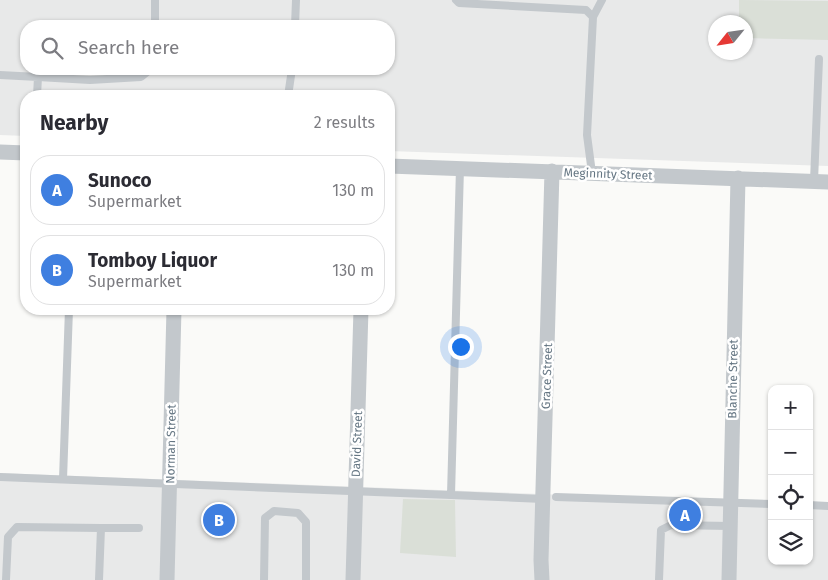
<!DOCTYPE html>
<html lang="en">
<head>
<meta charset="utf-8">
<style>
	:root { --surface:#fff; --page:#f7f7f7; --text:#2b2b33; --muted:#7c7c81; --line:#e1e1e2; --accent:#ea580c }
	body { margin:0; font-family:"Fira Sans",sans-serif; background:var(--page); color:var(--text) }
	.controls { position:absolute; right:15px; bottom:15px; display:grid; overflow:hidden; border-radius:10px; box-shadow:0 1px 4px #0004 }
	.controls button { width:45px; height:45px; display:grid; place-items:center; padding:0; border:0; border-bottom:1px solid var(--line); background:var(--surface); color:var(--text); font:25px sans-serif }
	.compass { position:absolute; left:708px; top:15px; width:45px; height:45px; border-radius:50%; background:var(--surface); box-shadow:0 1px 4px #0004; rotate:240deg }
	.you { position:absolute; left:460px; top:346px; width:18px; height:18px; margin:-12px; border:4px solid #fff; border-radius:50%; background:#1a73e8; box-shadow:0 0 0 8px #1a73e833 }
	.badge { display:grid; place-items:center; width:32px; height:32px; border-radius:50%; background:var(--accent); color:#fff; font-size:16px; font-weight:700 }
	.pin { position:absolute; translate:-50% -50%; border:2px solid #fff; box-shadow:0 1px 5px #0006 }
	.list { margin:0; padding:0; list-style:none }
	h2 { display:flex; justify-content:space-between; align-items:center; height:65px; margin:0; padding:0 20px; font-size:21px }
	h2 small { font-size:16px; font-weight:400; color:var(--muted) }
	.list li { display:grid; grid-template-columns:32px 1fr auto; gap:15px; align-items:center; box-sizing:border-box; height:70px; margin:0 10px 10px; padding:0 10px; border:1px solid var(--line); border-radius:20px }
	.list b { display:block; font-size:19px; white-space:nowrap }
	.list p { margin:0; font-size:16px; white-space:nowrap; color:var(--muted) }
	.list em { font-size:16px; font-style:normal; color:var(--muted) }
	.icon { flex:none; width:28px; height:28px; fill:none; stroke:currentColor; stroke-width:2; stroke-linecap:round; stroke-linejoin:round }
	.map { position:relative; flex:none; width:828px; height:580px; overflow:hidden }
	.search { position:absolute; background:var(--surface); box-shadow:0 1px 4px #0004; left:20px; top:20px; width:375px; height:55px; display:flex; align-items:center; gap:12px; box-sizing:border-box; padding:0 18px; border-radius:20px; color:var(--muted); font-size:19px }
	.panel { position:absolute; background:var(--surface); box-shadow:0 1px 4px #0004; left:20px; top:90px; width:375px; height:225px; border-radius:20px }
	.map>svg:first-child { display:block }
	.built { fill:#e8e9e9; fill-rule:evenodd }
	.green { fill:#dadfd7 }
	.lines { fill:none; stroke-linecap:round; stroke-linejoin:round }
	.lane { stroke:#c3c8cc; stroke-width:8 }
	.street { stroke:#c3c8cc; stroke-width:15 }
	.labels { text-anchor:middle; stroke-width:5; stroke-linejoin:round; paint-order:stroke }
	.street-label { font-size:12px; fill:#657683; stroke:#fff }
</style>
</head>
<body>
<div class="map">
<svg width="828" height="580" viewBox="0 0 828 580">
	<rect width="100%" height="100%" fill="#fafaf8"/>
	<path class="built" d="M0,0H828V166L389,151V96H26V136L0,135ZM716,22H746V52H716ZM26,26H389V69H26Z
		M0,473L772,503V561H809V505H828V580H0Z"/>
	<path class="green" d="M739,0L828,1V40L746,38V22H739Z
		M403,499L455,500L456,557L400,553Z"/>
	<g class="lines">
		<path class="lane" d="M456,0L459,3L586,10L593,17
			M155,26V0
			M295,26L296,0
			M0,75L38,77L37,96
			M38,77L90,80L141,77L151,69
			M288,96L292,69
			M460,168L451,495L543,499
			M592,173L587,135L593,17L602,0
			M814,181L819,59
			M0,477L451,495
			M63,479L69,309
			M556,497L772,504
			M809,505L828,506
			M101,528H139
			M6,580L8,537L17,527L101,528L99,580
			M264,580L265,518L274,511L298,513L306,522V580
			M659,580L661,530L671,525L730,526"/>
		<path class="street" d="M0,152L26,153
			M389,166L828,182
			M167,580L174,309
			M353,580L361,309
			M542,580L541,560L552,171
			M729,580L738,178"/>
	</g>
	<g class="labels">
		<g class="street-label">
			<text transform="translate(608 174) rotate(2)" y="4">Meginnity Street</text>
			<text transform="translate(547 376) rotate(-88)" y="4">Grace Street</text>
			<text transform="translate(733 379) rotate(-89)" y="4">Blanche Street</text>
			<text transform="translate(171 444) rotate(-89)" y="4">Norman Street</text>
			<text transform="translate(357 444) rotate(-88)" y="4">David Street</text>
		</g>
	</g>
</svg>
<div class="controls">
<button>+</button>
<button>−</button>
<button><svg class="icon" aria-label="locate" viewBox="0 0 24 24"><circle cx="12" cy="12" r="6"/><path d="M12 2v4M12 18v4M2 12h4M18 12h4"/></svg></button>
<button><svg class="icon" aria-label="layers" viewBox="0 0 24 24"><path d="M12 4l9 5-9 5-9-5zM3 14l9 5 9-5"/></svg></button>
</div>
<svg class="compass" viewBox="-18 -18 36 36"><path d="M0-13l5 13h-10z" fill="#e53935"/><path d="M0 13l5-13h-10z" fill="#7c7c81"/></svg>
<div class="you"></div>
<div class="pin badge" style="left:685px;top:515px;background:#3f7fe0">A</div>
<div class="pin badge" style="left:219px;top:520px;background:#3f7fe0">B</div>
<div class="search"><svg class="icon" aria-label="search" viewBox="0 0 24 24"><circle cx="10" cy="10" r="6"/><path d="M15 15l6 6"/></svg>Search here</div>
<section class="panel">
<h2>Nearby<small>2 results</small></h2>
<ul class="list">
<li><span class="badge" style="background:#3f7fe0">A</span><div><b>Sunoco</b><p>Supermarket</p></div><em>130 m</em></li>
<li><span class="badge" style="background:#3f7fe0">B</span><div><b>Tomboy Liquor</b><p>Supermarket</p></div><em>130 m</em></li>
</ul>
</section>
</div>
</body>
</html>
